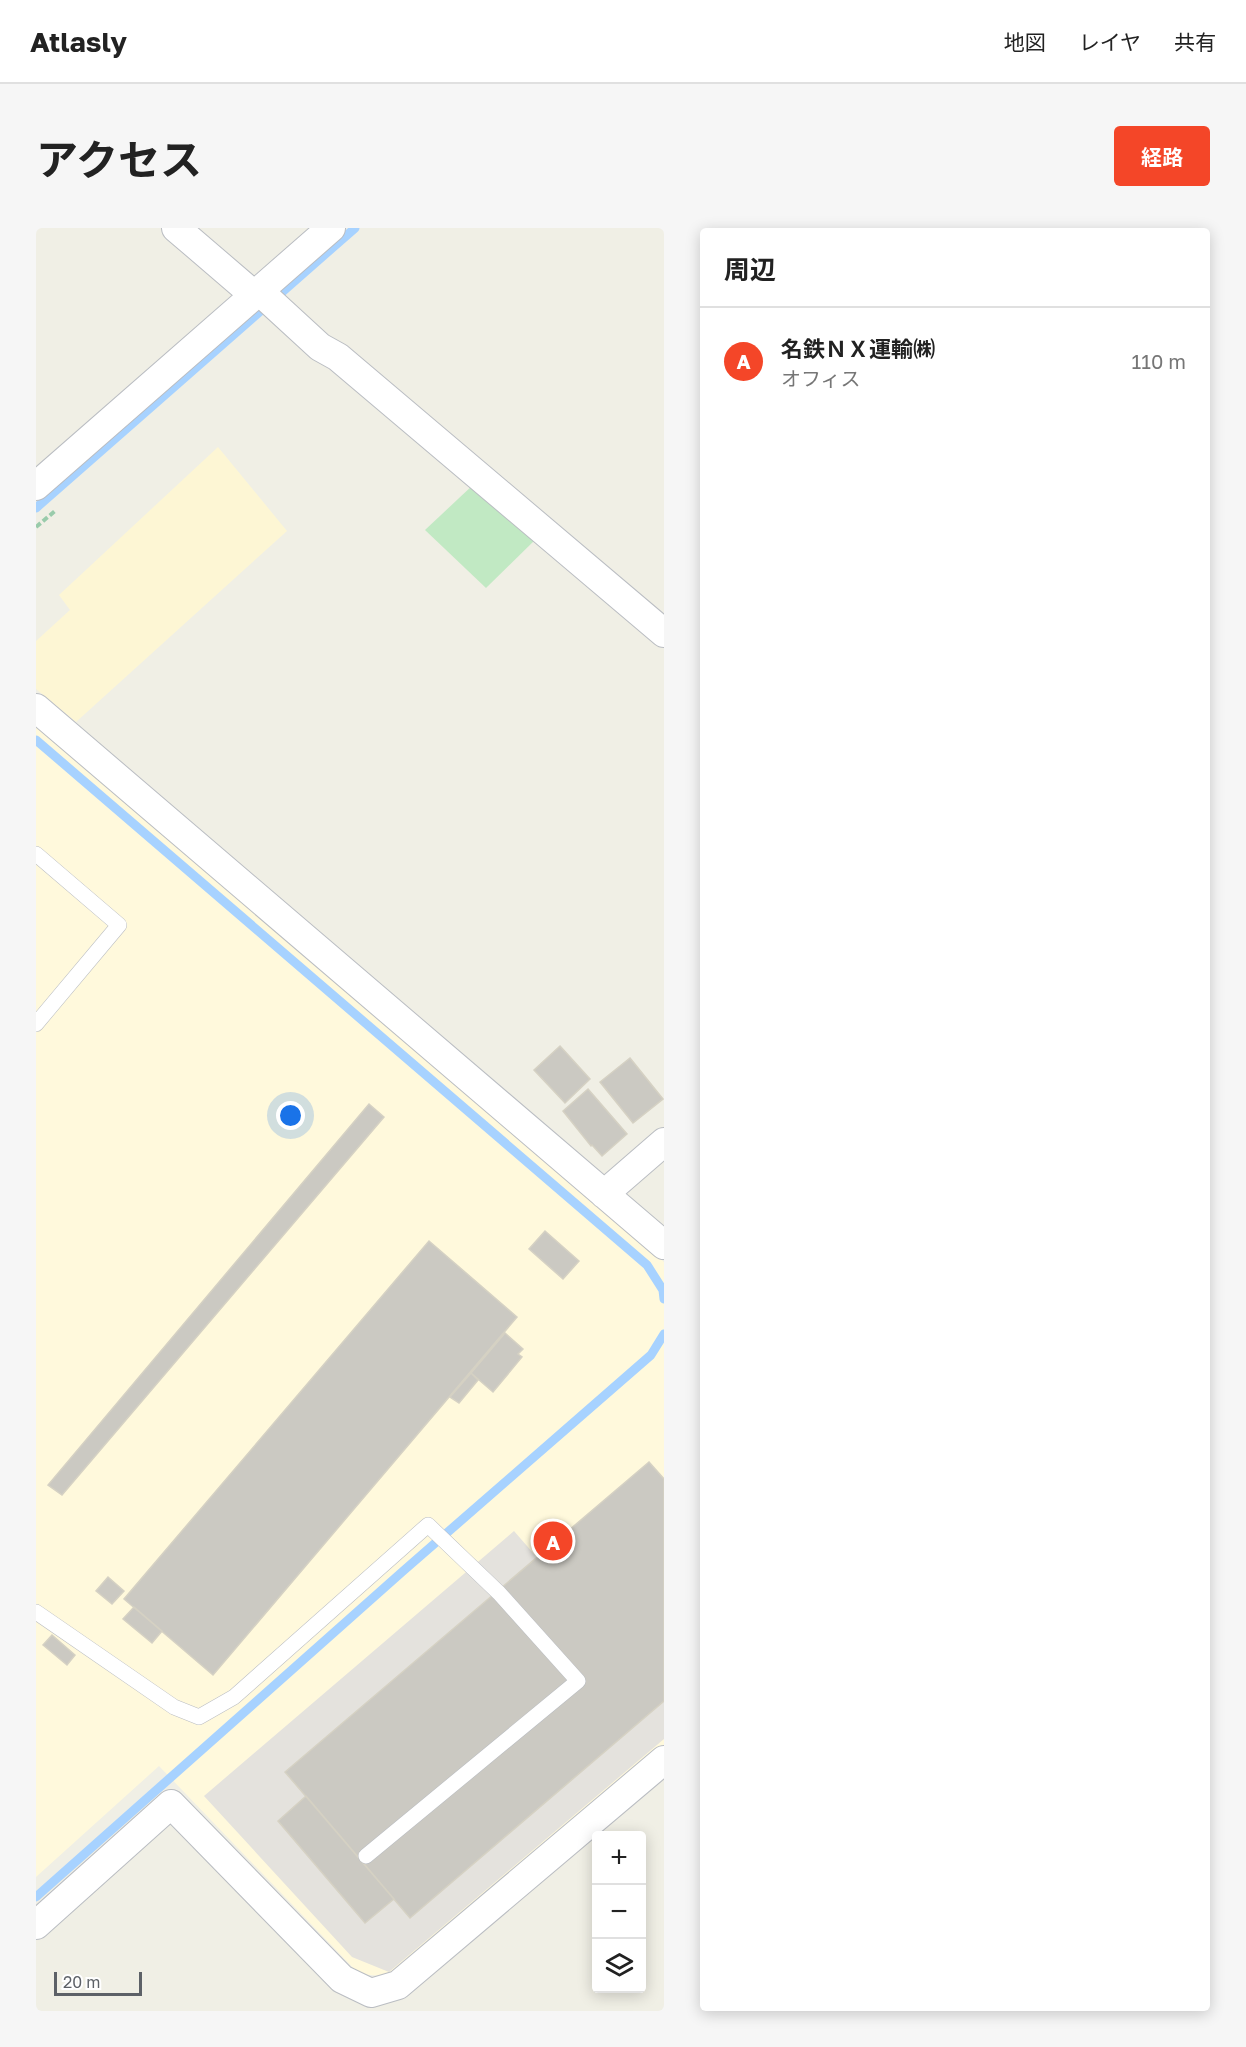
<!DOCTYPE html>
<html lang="ja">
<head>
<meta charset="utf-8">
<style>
	:root { --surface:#fff; --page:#f6f6f6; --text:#222; --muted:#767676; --line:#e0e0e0; --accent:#f44628 }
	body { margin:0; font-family:"Golos Text","Noto Sans JP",sans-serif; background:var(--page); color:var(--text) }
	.controls { position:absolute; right:18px; bottom:18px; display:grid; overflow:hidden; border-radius:6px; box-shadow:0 3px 15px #0003 }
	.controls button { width:54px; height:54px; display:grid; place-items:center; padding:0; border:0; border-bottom:2px solid var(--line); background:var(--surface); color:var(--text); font:30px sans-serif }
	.scale { position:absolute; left:18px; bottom:15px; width:88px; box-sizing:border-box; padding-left:6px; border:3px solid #5d6167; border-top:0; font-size:16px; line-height:21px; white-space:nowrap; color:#5d6167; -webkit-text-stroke:4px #fff; paint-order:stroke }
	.you { position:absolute; left:255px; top:888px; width:21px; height:21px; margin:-15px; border:4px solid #fff; border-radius:50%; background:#1a73e8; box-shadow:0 0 0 9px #1a73e833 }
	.badge { display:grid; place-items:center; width:39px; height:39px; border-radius:50%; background:var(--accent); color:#fff; font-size:20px; font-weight:700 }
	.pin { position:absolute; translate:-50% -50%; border:3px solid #fff; box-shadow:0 2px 6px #0006 }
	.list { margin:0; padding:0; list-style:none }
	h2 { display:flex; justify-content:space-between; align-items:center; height:78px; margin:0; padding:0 24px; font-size:26px }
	h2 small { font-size:20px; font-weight:400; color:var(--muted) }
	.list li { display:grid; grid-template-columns:39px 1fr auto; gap:18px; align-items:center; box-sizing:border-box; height:108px; padding:0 24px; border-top:2px solid var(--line) }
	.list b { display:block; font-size:22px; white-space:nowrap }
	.list p { margin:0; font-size:20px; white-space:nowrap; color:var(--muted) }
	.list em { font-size:20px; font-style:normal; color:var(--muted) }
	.icon { flex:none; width:33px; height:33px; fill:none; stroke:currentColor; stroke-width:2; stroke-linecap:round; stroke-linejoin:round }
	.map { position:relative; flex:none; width:628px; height:1783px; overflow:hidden; border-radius:6px }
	header { display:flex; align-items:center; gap:36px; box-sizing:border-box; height:84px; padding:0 30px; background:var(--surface); border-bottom:2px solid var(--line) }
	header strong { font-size:28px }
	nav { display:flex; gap:33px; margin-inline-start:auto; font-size:21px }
	.intro { display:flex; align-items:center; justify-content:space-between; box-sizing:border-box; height:144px; padding:0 36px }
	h1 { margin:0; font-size:42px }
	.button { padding:15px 27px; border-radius:6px; background:var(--accent); color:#fff; font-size:21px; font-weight:700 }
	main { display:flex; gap:36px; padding:0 36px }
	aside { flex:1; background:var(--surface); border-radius:6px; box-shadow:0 3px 15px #0003 }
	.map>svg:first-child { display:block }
	.commercial { fill:#fff9dc }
	.industrial { fill:#e4e2dd }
	.green { fill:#c1e9c3 }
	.sand { fill:#fdf6d4 }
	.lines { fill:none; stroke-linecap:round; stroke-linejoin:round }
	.stream { stroke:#a7d2ff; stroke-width:9 }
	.building { fill:#cbc9c2; stroke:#d5d1c3; stroke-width:1.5 }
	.lane-casing { stroke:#babdc2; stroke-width:16 }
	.street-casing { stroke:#babdc2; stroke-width:30 }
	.path { stroke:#99cbab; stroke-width:4; stroke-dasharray:6 3; stroke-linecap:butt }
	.lane { stroke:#fff; stroke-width:15 }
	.street { stroke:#fff; stroke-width:28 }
</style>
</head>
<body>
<header>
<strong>Atlasly</strong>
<nav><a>地図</a><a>レイヤ</a><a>共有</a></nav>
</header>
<div class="intro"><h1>アクセス</h1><a class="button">経路</a></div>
<main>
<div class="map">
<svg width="628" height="1783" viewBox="0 0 628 1783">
	<rect width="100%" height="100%" fill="#f0efe5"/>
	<path class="commercial" d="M0,496L628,1034V1518L358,1749L323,1746L123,1538L0,1649Z"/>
	<path class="industrial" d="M478,1303L562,1400L628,1342V1511L353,1744L316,1729L168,1568Z"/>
	<path class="green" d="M438,256L502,309L450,360L389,302Z"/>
	<path class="sand" d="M182,219L251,303L40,494L0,461V413L34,382L23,367Z"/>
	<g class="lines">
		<path class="stream" d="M0,280L319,0
			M0,512L611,1037L627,1062L628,1071
			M0,1669L366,1344L615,1127L628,1106"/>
	</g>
	<path class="building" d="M524,818L554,851L529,875L498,842Z
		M594,830L627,871L597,895L564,854Z
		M552,861L591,906L566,928L556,917L555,918L527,883Z
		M333,876L348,889L26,1267L12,1257Z
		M509,1003L543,1033L527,1051L493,1021Z
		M393,1013L481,1089L177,1447L88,1371Z
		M469,1105L487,1121L482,1126L486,1129L457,1164L435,1145Z
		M435,1145L442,1152L423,1175L414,1169Z
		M613,1234L628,1251V1473L374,1690L249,1544Z
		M72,1349L88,1363L76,1376L60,1363Z
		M98,1379L126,1403L116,1415L87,1391Z
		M16,1407L39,1427L31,1437L7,1417Z
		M270,1568L358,1671L329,1695L242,1593Z"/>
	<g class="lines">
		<g class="lane-casing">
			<path id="lane" d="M0,626L83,697L0,796
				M0,1384L138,1479L163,1489L198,1469L392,1297L463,1365L542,1453L330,1628"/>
		</g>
		<g class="street-casing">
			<path id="street" d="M140,0L217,66
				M222,62L284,119L302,129L628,405
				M0,258L295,0
				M0,480L628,1017
				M568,966L628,914
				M0,1697L135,1576L306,1751L335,1765L362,1757L628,1532"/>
		</g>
		<path class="path" d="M0,299L19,283"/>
		<use href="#lane" class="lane"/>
		<use href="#street" class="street"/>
	</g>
</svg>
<div class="controls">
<button>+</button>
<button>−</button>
<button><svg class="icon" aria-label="layers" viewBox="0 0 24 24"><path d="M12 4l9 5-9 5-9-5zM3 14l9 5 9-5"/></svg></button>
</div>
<div class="scale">20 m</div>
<div class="you"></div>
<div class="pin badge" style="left:517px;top:1313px">A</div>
</div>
<aside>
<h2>周辺<small></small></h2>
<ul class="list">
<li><span class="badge">A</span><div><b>名鉄ＮＸ運輸㈱</b><p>オフィス</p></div><em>110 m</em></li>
</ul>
</aside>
</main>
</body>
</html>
